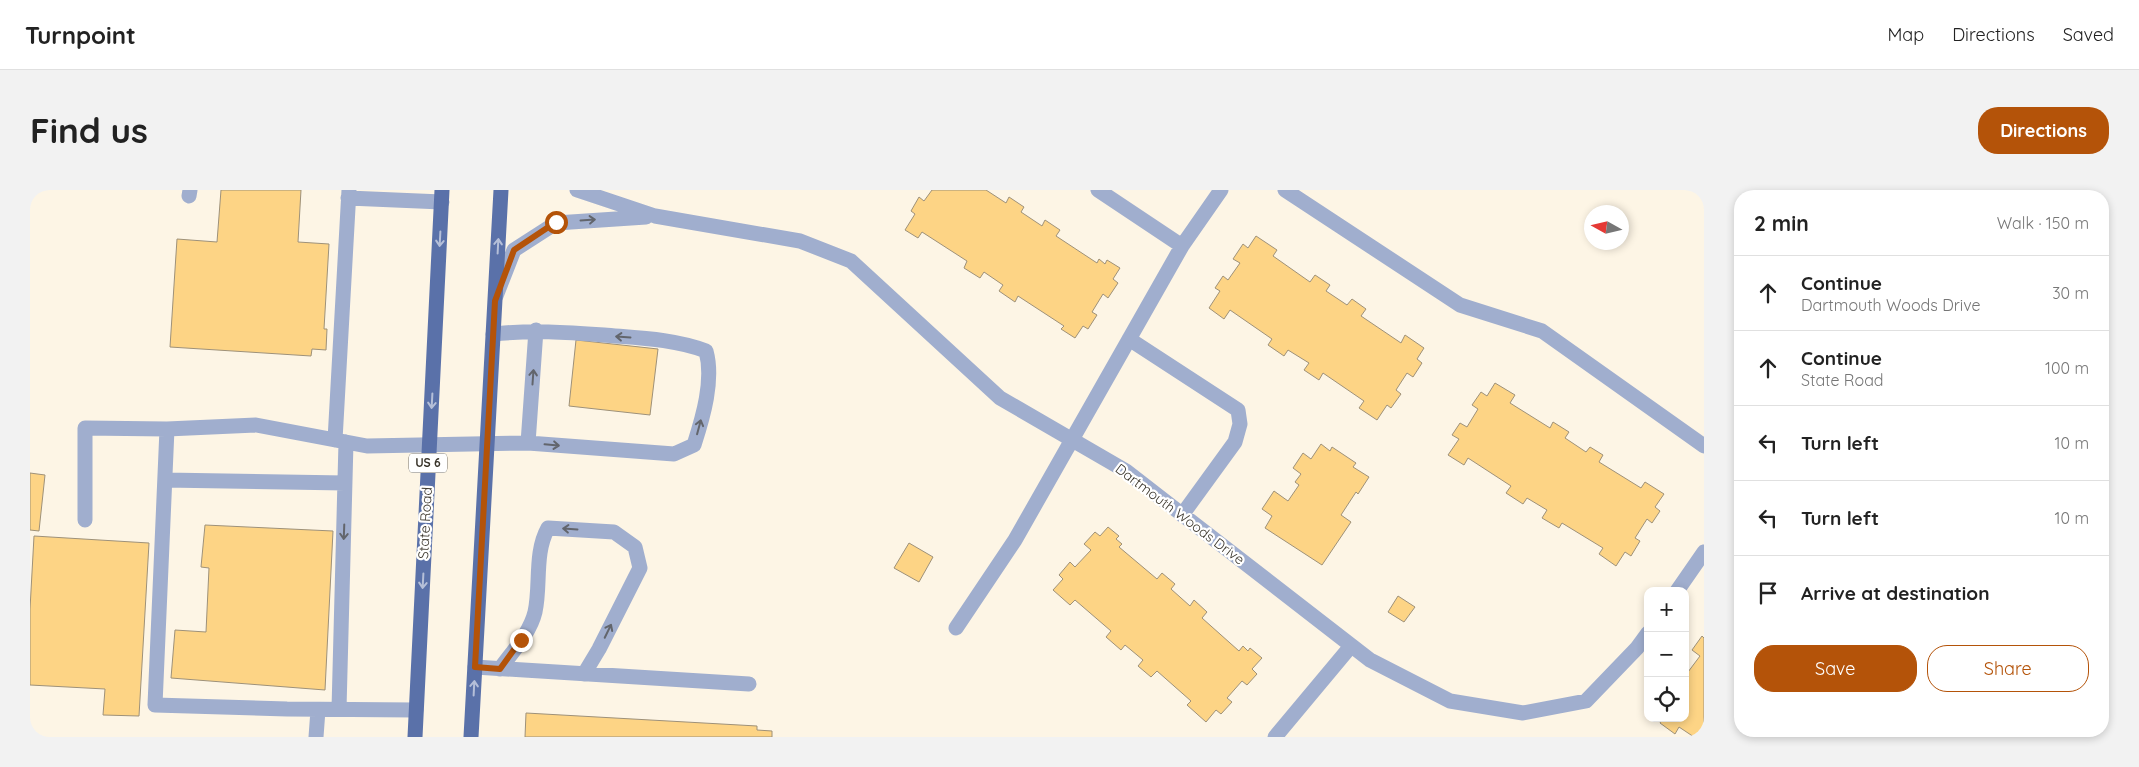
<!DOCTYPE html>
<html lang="en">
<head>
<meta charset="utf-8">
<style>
	:root { --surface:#fff; --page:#f2f2f2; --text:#222; --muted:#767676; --line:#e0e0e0; --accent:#b45309 }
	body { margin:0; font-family:Quicksand,sans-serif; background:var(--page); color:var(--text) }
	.controls { position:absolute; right:15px; bottom:15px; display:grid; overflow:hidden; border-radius:10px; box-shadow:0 2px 8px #0003 }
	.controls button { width:45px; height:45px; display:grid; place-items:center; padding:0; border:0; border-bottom:1px solid var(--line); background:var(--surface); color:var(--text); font:25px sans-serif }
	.compass { position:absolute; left:1554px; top:15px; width:45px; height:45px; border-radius:50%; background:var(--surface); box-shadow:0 2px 8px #0003; rotate:278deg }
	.stop { position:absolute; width:15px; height:15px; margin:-11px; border:4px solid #b45309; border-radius:50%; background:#fff }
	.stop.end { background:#b45309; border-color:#fff; box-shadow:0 1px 5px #0008 }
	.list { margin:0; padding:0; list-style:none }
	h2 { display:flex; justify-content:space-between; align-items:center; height:65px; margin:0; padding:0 20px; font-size:21px }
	h2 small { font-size:16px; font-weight:400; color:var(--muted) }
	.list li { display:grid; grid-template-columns:32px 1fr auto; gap:15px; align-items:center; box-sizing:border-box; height:75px; padding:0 20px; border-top:1px solid var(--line) }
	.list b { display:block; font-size:19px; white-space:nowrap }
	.list p { margin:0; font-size:16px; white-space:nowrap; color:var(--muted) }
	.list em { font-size:16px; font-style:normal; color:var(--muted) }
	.actions { display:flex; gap:10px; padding:15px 20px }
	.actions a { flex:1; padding:11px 0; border:1px solid var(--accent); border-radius:20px; text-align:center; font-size:18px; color:var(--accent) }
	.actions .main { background:var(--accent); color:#fff }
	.icon { flex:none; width:28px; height:28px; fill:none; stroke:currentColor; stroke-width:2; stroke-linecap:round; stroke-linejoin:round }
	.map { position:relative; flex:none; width:1674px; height:547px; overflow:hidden; border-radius:20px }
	header { display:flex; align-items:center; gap:30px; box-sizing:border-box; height:70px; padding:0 25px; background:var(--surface); border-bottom:1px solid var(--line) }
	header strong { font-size:24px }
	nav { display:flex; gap:28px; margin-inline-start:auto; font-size:18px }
	.intro { display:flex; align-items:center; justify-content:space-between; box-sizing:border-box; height:120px; padding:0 30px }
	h1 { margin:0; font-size:35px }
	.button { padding:12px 22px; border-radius:20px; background:var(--accent); color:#fff; font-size:18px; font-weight:700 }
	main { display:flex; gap:30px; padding:0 30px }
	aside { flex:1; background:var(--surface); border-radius:20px; box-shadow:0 2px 8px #0003 }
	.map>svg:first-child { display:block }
	.building { fill:#fdd485; stroke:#9e9179 }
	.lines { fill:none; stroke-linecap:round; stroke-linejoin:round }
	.minor { stroke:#a0aece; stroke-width:15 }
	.major { stroke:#5a71a9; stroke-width:15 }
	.oneway { stroke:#62656c }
	.oneway2 { stroke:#b5bfd8 }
	.route { stroke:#b45309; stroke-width:6 }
	.labels { text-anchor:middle; stroke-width:4.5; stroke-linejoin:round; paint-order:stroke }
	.shield { fill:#fff; stroke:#74716a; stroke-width:1 }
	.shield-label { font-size:12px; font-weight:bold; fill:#39342a }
	.street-label { font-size:14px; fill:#39342a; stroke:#fff }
</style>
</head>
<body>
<header>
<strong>Turnpoint</strong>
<nav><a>Map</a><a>Directions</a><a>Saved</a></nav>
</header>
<div class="intro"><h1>Find us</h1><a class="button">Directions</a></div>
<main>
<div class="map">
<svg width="1674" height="547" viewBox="0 0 1674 547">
	<rect width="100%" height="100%" fill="#fdf5e5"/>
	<path class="building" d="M191,0H271L268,52L299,54L294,139H297L296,160L282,159L281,166L140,157L147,49L187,52Z
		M902,0H956L976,13L979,7L994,17L991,22L1012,36L1015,30L1030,40L1026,46L1067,73L1069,69L1075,74L1077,70L1090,78L1083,89L1088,93L1078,108L1073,104L1062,122L1067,125L1058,139L1053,136L1045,148L1031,139L1034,136L988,106L985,112L969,101L973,95L954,82L950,88L934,78L937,71L892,42L888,48L875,40L885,24L881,21L889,7L894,11Z
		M1226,46L1247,60L1243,66L1280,92L1285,85L1300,95L1296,101L1317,115L1322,109L1336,119L1331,126L1371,153L1375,145L1394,158L1387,169L1392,173L1383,187L1377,183L1366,200L1371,204L1361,218L1357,215L1347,230L1329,218L1334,211L1293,183L1289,190L1274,180L1279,173L1258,160L1254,166L1238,155L1242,149L1200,120L1194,129L1179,118L1190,101L1185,98L1193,86L1198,90L1210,73L1203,69L1213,54L1218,58Z
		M546,150L628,159L620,225L539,216Z
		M1465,193L1485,205L1480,213L1520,238L1523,232L1539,242L1535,248L1556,262L1560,257L1573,265L1569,272L1611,298L1615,292L1634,304L1625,317L1630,321L1622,333L1617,329L1605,348L1610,351L1601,366L1595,362L1586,376L1569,364L1573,358L1532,333L1529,338L1512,328L1517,320L1497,308L1493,314L1476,303L1481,296L1438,268L1434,275L1418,265L1429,249L1422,245L1430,233L1437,237L1448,219L1442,215L1451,202L1457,206Z
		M1291,254L1300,261L1302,257L1326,273L1323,277L1339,287L1328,304L1326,302L1311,325L1321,332L1292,375L1235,338L1242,326L1232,319L1244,301L1258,311L1269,295L1265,292L1271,284L1263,278L1273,263L1281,269Z
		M0,283L15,285L9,341L0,340Z
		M175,335L303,341L295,500L141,488L145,440L176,442L179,378L171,377Z
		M1078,337L1089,346L1086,349L1092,354L1089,357L1127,389L1132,383L1145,394L1141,399L1160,416L1164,410L1177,422L1172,428L1209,461L1213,456L1218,461L1220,458L1232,468L1222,479L1227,484L1217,495L1212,491L1197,508L1202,512L1191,524L1186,520L1176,532L1157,515L1161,511L1127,481L1121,487L1108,476L1113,470L1095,455L1091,460L1076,447L1081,441L1045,410L1040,415L1023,400L1033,389L1029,385L1040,372L1045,377L1061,360L1054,354L1065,342L1070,346Z
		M4,346L119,353L109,526L73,525L75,499L0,495V419Z
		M879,353L903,367L889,392L864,378Z
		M1368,406L1385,417L1374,432L1358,422Z
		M1672,446L1674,448V547H1664L1649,537L1645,544L1630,533L1633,528H1655V486L1670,466L1662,460Z
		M496,523L727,536V540L742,541V547H495Z"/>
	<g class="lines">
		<path class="minor" d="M547,0L625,26L770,51L821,71L970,208L1096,281L1340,470L1420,511L1493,523L1556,511L1607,458L1618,443
			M1255,0L1430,115L1512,141L1674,256
			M159,6L160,0
			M318,8L412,12
			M1152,56L1191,0
			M466,106L484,60L526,33L616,27
			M1099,149L1208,220L1210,234L1205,252L1152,325
			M305,250L319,0
			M498,253L506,140
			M135,290L315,293
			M55,330V238L137,239
			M1647,401L1674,362
			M926,438L985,350L1152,56L1068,0
			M445,477L719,494
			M470,479C482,462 500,443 505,422C511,395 504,363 518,338L584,342L605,357L610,378L569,459L554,484
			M309,519L316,252
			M386,520L257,519L125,515L137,239L226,235L337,256L498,253L644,264L664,255C673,227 684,190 676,161C644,149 609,148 574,145C535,142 502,140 463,144
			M286,547L288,520
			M1245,547L1321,456"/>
		<path class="major" d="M385,547L412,0
			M441,547L471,0"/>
	</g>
	<defs><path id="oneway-shaft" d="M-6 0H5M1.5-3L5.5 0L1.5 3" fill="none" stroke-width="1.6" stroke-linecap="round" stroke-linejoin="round" transform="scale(1.25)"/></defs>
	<g class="oneway">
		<use href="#oneway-shaft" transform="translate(558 30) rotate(-4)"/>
		<use href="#oneway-shaft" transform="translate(593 147) rotate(-176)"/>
		<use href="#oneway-shaft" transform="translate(503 187) rotate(-86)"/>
		<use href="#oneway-shaft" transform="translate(669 237) rotate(-75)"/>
		<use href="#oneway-shaft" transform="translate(522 255) rotate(5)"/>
		<use href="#oneway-shaft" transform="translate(540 339) rotate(-176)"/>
		<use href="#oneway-shaft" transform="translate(314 342) rotate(92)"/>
		<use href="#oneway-shaft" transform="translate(578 441) rotate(-64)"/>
	</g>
	<g class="oneway2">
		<use href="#oneway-shaft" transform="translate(410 49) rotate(93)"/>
		<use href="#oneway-shaft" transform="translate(468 56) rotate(-87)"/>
		<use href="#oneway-shaft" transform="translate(402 211) rotate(93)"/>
		<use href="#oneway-shaft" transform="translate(393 391) rotate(93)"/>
		<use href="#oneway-shaft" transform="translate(444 498) rotate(-87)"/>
	</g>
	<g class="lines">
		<path class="route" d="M491,450L470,479L445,477L465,111L484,60L526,32"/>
	</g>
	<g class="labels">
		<rect class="shield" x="379" y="263.5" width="38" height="19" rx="4"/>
		<g class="shield-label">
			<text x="398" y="277">US 6</text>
		</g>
		<g class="street-label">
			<text transform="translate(1150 324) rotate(37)" y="5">Dartmouth Woods Drive</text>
			<text transform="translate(395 333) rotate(-87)" y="5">State Road</text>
		</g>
	</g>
</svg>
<div class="controls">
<button>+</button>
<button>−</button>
<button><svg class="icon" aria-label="locate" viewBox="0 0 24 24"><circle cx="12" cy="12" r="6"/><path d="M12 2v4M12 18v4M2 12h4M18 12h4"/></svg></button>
</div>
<svg class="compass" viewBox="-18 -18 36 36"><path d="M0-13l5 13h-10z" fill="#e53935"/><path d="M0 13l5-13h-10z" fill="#767676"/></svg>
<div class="stop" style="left:526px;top:32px"></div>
<div class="stop end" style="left:491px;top:450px"></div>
</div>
<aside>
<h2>2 min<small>Walk · 150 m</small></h2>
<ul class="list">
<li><svg class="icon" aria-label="ahead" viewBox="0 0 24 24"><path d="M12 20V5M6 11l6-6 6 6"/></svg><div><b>Continue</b><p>Dartmouth Woods Drive</p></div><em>30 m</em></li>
<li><svg class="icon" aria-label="ahead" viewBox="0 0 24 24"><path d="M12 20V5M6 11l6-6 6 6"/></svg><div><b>Continue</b><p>State Road</p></div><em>100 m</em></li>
<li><svg class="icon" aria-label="left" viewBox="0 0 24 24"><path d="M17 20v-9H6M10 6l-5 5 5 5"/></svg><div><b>Turn left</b></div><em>10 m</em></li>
<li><svg class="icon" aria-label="left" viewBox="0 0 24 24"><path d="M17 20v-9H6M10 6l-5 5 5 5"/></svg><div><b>Turn left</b></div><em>10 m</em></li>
<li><svg class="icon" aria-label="arrive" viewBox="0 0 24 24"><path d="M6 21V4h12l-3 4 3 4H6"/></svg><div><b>Arrive at destination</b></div></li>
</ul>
<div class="actions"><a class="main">Save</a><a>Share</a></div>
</aside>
</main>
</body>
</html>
